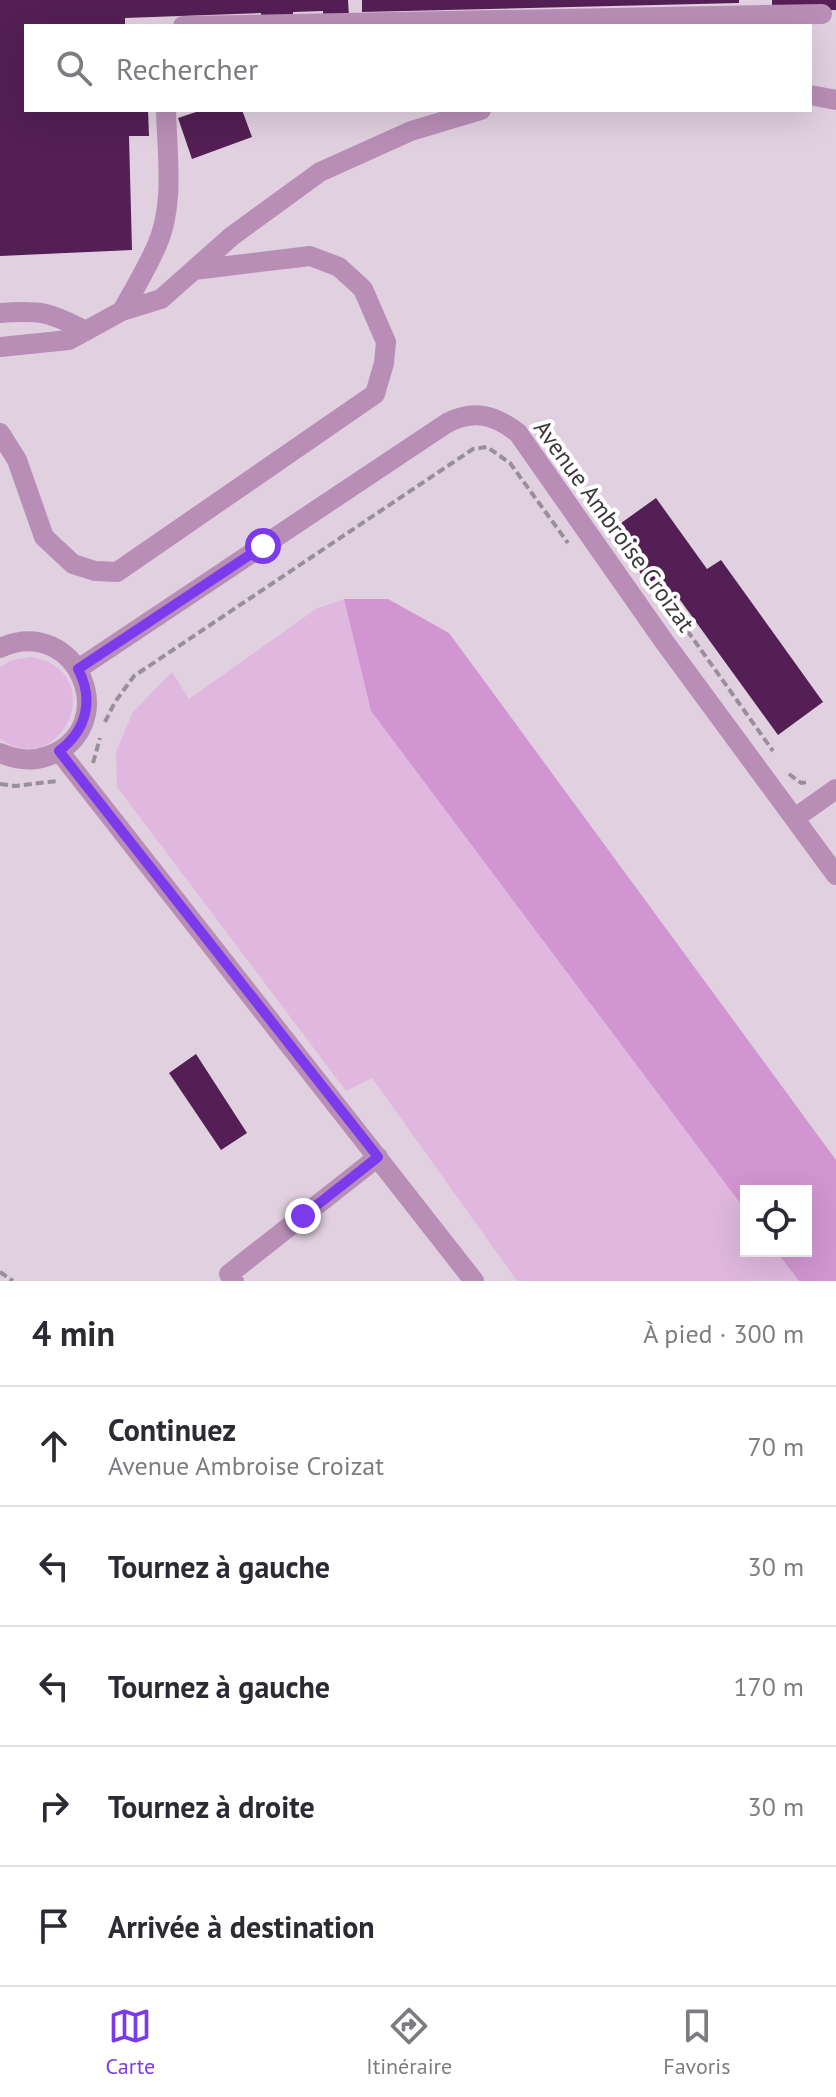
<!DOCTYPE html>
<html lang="fr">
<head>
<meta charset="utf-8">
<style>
	:root { --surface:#fff; --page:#f7f7f7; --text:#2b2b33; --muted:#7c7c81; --line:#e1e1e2; --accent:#7c3aed }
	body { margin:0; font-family:"PT Sans",sans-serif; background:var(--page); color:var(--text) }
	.controls { position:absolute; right:24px; bottom:24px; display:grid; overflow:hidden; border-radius:0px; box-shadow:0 8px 32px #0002 }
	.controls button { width:72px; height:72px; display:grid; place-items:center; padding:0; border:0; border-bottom:2px solid var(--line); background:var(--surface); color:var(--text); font:40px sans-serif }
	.stop { position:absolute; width:24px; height:24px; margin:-18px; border:6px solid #7c3aed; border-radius:50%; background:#fff }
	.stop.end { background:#7c3aed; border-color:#fff; box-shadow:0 2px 8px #0008 }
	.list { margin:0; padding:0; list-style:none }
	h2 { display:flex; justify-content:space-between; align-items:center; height:104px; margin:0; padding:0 32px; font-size:34px }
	h2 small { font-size:26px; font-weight:400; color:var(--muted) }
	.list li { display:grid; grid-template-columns:52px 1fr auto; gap:24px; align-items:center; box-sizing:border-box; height:120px; padding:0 32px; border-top:2px solid var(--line) }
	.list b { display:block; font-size:30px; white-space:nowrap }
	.list p { margin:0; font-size:26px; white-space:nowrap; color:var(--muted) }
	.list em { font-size:26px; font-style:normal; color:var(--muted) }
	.icon { flex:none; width:44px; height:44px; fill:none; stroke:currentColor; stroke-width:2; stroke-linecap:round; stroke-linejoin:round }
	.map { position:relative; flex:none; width:836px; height:1281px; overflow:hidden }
	.search { position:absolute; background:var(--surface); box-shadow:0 8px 32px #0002; left:24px; right:24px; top:24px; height:88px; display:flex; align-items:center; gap:20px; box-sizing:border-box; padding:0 28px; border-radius:0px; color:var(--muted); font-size:30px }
	.sheet { height:704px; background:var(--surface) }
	nav { display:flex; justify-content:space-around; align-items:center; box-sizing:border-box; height:112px; border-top:2px solid var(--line); background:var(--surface); font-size:22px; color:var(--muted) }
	nav a { display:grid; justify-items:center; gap:4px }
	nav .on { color:var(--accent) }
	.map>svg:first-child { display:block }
	.built { fill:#e1d0e0; fill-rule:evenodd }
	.green { fill:#e0b8df }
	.forest { fill:#d195d1 }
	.building { fill:#531f54 }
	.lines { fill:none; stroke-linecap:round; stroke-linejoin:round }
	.path { stroke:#989098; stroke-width:4; stroke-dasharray:8 4; stroke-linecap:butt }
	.minor { stroke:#b88eb7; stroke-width:20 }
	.route { stroke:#7c3aed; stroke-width:10 }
	.labels { text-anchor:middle; stroke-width:8; stroke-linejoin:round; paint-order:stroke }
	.street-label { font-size:24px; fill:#3e393d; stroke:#fff }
</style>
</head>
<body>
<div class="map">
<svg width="836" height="1281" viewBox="0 0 836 1281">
	<rect width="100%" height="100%" fill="#e9dee9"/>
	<path class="built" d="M0,0H836V1281H0ZM26,26H810V110H26ZM746,1191H806V1251H746Z"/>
	<path class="green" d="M344,599L371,711L746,1211V1251H776L799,1281H517L372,1078L346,1091L117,787L116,752L133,712L172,672L189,699L316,609Z
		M31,657C111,670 63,782 0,739V667L12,660Z"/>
	<path class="forest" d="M344,599H388L449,633L836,1160V1281H799L776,1251H806V1191H746V1211L371,711Z"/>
	<path class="building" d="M0,0H348L349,17L323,18V11L293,12V19H261V13L125,18V26H26V110H148L149,136H129L132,250L0,256Z
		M362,0H739V3L362,12Z
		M772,0H836V10L772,12Z
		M202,110H242L252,137L192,159L178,118Z
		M656,498L707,569L721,560L823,702L778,735L675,593L662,603L610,531Z
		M196,1054L247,1133L221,1150L169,1073Z"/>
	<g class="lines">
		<path class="path" d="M679,630L684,626L773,751
			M105,722L115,702L134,676L473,449L487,447L510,463L568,543
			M93,763L100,738
			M789,774L801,783L809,782
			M0,784L15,786L57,781
			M0,1272L13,1281"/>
		<path class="minor" d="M183,26L822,14
			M810,95L836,100
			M122,311C134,290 147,268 157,245C175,205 167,153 166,110
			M0,313C42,310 49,312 86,331
			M0,347L69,340L122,311L161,299L232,236L320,172L411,131L481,110
			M0,433L17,460L44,537L73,564L95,571L117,572L375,394L384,363L386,342L363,289L339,267L310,256L194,270
			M0,648C78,613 124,728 48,756C32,762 16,760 0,753
			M78,669L447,423C474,409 495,415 518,433L663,640L836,875
			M59,751L474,1281
			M795,818L836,789
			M234,1281L229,1274L378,1157"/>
	</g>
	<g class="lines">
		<path class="route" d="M263,546L78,669C94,699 87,730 59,751L378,1157L303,1216"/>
	</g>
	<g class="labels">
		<g class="street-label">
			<text transform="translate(614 526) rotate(54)" y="8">Avenue Ambroise Croizat</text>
		</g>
	</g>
</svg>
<div class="controls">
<button><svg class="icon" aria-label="locate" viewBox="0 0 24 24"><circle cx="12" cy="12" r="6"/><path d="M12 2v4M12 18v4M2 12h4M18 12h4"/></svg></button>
</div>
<div class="stop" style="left:263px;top:546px"></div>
<div class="stop end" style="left:303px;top:1216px"></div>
<div class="search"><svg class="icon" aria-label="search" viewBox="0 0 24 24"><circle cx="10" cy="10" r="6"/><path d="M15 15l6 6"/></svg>Rechercher</div>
</div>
<section class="sheet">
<h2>4 min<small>À pied · 300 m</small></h2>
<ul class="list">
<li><svg class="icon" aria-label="ahead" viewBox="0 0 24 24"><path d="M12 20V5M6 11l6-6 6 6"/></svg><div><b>Continuez</b><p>Avenue Ambroise Croizat</p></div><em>70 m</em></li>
<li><svg class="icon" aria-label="left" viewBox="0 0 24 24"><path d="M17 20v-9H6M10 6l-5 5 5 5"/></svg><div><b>Tournez à gauche</b></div><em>30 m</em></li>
<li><svg class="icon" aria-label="left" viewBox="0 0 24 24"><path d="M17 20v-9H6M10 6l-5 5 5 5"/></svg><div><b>Tournez à gauche</b></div><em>170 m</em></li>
<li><svg class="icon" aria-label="right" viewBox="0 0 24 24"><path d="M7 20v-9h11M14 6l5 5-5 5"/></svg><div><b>Tournez à droite</b></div><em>30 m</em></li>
<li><svg class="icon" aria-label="arrive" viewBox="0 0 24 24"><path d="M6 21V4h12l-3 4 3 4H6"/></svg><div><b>Arrivée à destination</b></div></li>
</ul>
</section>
<nav>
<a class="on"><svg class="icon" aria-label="map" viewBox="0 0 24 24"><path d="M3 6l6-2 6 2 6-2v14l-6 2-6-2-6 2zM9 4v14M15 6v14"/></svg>Carte</a>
<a><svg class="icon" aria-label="directions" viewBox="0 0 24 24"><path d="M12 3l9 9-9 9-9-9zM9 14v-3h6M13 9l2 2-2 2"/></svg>Itinéraire</a>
<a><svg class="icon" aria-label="saved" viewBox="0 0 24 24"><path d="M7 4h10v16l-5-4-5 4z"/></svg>Favoris</a>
</nav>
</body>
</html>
